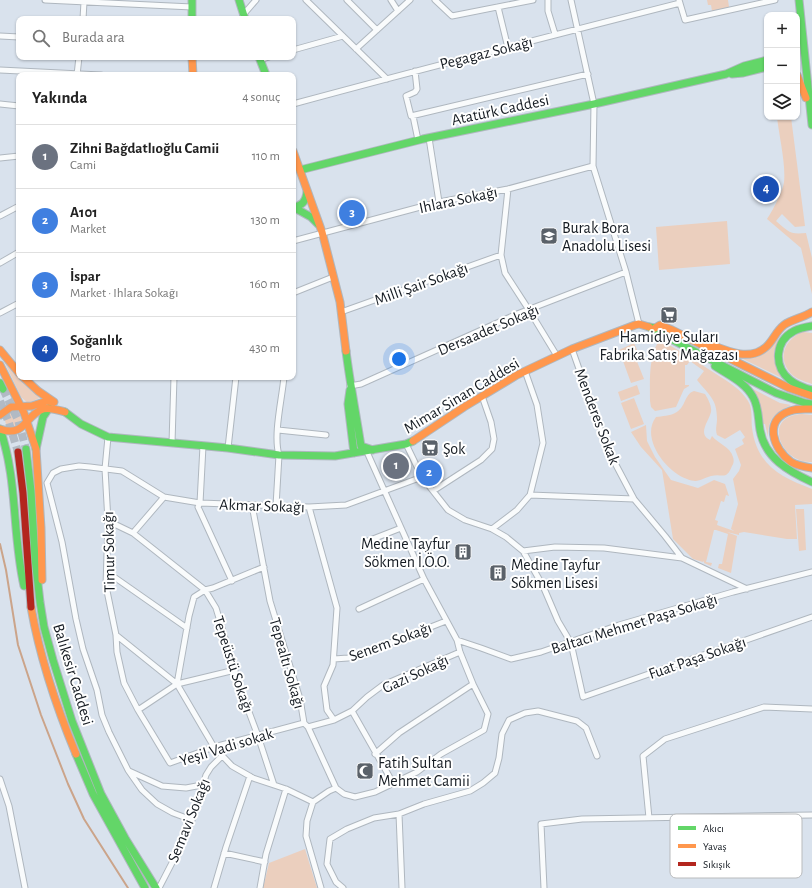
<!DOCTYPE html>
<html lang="tr">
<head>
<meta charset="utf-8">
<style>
	:root { --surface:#fff; --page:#f6f6f6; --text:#222; --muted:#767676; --line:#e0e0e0; --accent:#5a6169 }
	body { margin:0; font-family:"Alegreya Sans",sans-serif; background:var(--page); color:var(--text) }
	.controls { position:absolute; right:12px; top:12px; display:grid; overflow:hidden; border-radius:8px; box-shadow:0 1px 3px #0004 }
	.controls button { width:36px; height:36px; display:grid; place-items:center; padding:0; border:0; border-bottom:1px solid var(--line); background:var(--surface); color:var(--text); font:20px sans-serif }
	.you { position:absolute; left:399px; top:359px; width:14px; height:14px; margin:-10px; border:3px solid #fff; border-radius:50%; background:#1a73e8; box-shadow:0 0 0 6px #1a73e833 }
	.badge { display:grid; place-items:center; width:26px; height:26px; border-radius:50%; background:var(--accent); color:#fff; font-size:13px; font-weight:700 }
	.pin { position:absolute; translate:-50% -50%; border:2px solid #fff; box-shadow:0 1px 4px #0006 }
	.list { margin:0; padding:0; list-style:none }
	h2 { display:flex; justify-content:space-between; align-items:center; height:52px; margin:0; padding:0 16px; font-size:17px }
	h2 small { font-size:13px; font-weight:400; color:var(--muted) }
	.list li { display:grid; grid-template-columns:26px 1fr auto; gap:12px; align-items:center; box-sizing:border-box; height:64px; padding:0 16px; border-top:1px solid var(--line) }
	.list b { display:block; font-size:15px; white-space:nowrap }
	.list p { margin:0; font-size:13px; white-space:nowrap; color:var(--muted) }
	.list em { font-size:13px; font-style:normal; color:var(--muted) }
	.icon { flex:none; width:22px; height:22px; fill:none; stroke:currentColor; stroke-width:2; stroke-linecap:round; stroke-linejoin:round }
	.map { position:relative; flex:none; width:812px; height:888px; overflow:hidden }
	.search { position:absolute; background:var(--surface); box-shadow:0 1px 3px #0004; left:16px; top:16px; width:280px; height:44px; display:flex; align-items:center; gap:10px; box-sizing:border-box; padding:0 14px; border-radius:8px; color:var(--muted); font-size:15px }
	.panel { position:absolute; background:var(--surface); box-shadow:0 1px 3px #0004; left:16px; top:72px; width:280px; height:308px; border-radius:8px }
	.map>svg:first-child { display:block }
	.green { fill:#ebcfbe }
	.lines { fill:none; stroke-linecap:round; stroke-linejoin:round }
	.stream { stroke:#cba48a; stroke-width:2 }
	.primary-tunnel { stroke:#b2bac4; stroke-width:8; stroke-dasharray:8 4; stroke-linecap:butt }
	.street-casing { stroke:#afb7bf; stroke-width:7 }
	.fast-casing { stroke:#afb7bf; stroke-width:9 }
	.slow-casing { stroke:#afb7bf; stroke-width:9 }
	.jam-casing { stroke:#afb7bf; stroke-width:9 }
	.street { stroke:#f9fbfc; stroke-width:5 }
	.fast { stroke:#63d668; stroke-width:7 }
	.slow { stroke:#ff974d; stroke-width:7 }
	.jam { stroke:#b3261e; stroke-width:7 }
	.labels { text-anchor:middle; stroke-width:4; stroke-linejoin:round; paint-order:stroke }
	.street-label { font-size:16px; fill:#151b22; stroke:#fff }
	.poi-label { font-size:16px; fill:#151b22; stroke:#fff; text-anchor:start }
	.key { fill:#fff; stroke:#b9bbbd; stroke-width:1 }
	.key-label { font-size:11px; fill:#151b22 }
</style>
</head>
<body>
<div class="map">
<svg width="812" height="888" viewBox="0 0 812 888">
	<rect width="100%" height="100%" fill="#d9e2ed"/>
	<path class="green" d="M707,0H728L729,7L712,11L711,5H708Z
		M777,117H791L805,226L795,227L782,214L776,221C788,231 789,235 806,233L812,258V294L801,248L767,219C772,212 783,191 784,182C786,164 779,136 777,117Z
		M727,221L730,264L659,270L656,227Z
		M803,332L812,333V384C803,381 793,378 788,370C777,354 788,337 803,332Z
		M775,339L778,340C771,356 774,364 782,378L743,359C762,356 765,356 775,339Z
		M660,340C681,351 696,361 716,374C727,381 741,389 748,401C753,409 751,419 752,428C757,465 780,477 812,489V504L795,505L797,539H787L744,532L739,533V535L727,532L737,536L731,573L718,568L719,564H722L728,534L716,530H714L706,562L712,563L711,566L704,563V561L703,562L693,559L673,539L662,470L641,447L631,432L646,425L647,441L655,457L671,480L698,488L714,480L725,484L729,496L726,495L724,502L721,501L715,520L718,521L717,525L734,531L731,529L738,504L733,479L739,471L741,465L735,449L744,444L742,440L745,437L740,430L725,439L717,435C715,429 717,425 717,419C717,399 709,395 697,380L704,371L690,361L687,365H685V385H689V386L684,389L676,407L655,411L651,407L650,401C650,383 648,354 660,340Z
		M634,343L638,352L632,355L634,354L644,379L631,383L619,350Z
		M3,359L19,377L42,397L28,403L21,397Z
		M637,385L640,394L621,401L618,392Z
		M751,388L780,403L791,405C775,413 768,418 768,437L765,424H763L759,401Z
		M694,391L705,394C708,399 712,406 711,412C709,421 697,434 710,440L712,436C718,444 730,446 733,457C734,460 734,463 732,466C726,481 723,473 711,476C702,478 699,484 687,479C666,472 640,438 656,417C662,416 670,416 675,413C686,408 684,394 694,391Z
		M634,398L644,424L631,429L621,403Z
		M5 420a8 8 0 1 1 16 0a8 8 0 1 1-16 0Z
		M802,414L812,415V462C781,464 761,416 802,414Z
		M796,509H804L806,550L799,551Z
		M305,849L317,888H263L269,863Z"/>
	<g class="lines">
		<path class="stream" d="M0,544L6,570L18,645L41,715L68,784L84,819L128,888"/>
		<path class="primary-tunnel" d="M3,389L18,420L26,449
			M0,401L9,423L18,452"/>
		<g class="street-casing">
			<path id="street" d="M45,0L192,7
				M306,0L387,79
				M347,0L377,30
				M391,0L398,11
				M435,0L452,16L533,0
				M548,0V11L555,34
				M571,0L594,104L593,166L626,272L639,324
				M679,0L685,20L775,0
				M498,7L508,48
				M243,15L256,0
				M83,19L84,2
				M0,36L19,37
				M356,49L410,0
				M293,50L343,36
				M260,60L269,57
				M0,70L101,75
				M415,71L417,89L415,92L406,96L411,116L588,74
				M77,75L79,57
				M0,104L19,106
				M293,104C422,69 550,36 680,3
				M413,116L418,140
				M429,138L439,202
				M0,158L19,156
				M508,189L501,255L505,273L529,310L557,356
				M0,216L19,206
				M293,241L439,202L508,189L593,166
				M0,263L19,252
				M293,293L333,277
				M341,312L501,255
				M0,313L19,303
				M572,349L607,448L634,499L665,536L682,558
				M350,386L361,384L517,314L626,272
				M278,430L326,435
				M108,437L105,469L108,521L106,586L116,635L177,684
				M172,443L174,377
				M406,444L422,477L448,510L465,520L492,529L506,537L523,551L543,586L558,621L571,643L583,697L812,617
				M203,446L200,503L198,507L232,581
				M228,448L236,377
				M433,491L481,460L492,449L494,439L491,422L482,396
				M530,495L634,499
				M252,505L270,601L300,699L304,723L308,727L336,788L329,791L313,802
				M276,506L279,455C273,435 282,399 284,377
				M309,507L337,608L333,665L324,686L327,710L334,720
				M108,521L133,533L205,590L216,608L240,688L258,736L274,785
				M492,529L517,510L530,495L543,443L537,405L525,371
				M133,533L164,497
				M365,542L401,528
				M523,551L555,547L604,548L682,558L747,589
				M264,567L213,588L205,590L194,597L189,616L177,684L214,747L232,766L253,778L286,789L313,802
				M107,572L187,628
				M359,609L424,579
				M116,635L117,652L124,683L138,710L170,763L214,747L304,723
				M457,640L481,648L511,659L541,652L619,625L733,592L812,572
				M334,659L348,658L367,652L446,621
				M138,710L177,684L235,670
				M352,711L393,783
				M308,727L334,720L352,711L367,697L383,685L460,652
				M375,754L399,733L473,684
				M129,771L162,786L186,788L202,785
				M0,779L9,806L25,888
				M336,788L344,794L355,797L375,792L417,772L441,754L484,730L488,714L473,684L460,652L457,640L424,579L367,452
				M313,802L307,821L306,836L321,888
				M399,814L402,888
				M649,818L643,756L665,739L764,707L812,709
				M192,820L173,813L157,804L142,790L128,770L109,732L102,715L97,690L83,649L76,619L62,542L47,483L53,473L61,469L79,466L90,467L122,471L164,497L200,503L309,507L346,505L422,477
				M224,853L265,862
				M159,888L175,857L192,820L206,775L211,767L222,756
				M214,888L226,847L250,776
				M260,888L266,854L286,789
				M343,888L336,882L327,864L330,839L347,829L374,818L399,814L424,804L470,791L483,783L495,773L499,758L502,734L509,720L525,713L538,711L577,721L586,728L597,756
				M544,888L541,824L582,819L812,815"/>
		</g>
		<g class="fast-casing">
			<path id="fast" d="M192,0V19
				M239,0L245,19
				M799,0L812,125
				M259,57L266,75
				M732,74L743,73L767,67
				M300,170L423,139L594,104L726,74L744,66L767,60
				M293,207L311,217L318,224
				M293,207C302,206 306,201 307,192
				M812,326C806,327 800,328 794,331C775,341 773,366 790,380C796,385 804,388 812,390
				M649,327L655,328L659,333L776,393L805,403L812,404
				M346,351C350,383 356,414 361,446L373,450
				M715,366C728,375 745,382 753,397C759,407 758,419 760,430C765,458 788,471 812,482
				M0,383L3,389
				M350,390L348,404L354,453
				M65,412L81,424L108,437L228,448L279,455L335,456L406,444L413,441
				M0,429C18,480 12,534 24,586
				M26,449L31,491L35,558L40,602L44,627L53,660L72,721L101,794L125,838L156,888
				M36,449L43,417L49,408
				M76,754L93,794L145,888"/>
		</g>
		<g class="slow-casing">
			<path id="slow" d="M192,57L193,75
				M797,75L806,98
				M293,151L322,232L340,302L346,351
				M655,328L660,325L672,330L789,388L812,396
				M704,342C723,349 748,363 766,347C773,341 776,331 784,325C792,319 803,318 812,312
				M0,350L19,373
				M0,365L24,413L36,449L41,528L42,580
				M23,377L38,391L54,402
				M812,409C805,409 797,408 790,411C763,420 773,449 791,462C798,466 805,467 812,468
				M0,415L11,407L32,406L47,401L54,402
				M0,429C25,438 24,416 43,409C50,407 58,410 65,412
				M413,441L464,407L517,375L572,349L635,325L639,324L649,327
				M31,607C40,658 56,706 76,754"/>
		</g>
		<g class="jam-casing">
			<path id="jam" d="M18,452L23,493L31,607"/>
		</g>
		<use href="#street" class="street"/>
		<use href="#fast" class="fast"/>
		<use href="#slow" class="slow"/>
		<use href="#jam" class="jam"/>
	</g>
	<defs>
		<g id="school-square" transform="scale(0.9)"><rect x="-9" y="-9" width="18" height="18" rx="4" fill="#5a6169" stroke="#fff"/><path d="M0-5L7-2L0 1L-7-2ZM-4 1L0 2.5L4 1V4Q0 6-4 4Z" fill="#fff"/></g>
		<g id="supermarket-square" transform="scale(0.9)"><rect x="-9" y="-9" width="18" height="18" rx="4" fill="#5a6169" stroke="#fff"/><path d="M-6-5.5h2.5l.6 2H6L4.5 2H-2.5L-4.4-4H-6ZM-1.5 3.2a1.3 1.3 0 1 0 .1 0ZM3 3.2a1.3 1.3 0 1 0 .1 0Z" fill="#fff"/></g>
		<g id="building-square" transform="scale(0.9)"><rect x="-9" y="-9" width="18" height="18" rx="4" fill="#5a6169" stroke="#fff"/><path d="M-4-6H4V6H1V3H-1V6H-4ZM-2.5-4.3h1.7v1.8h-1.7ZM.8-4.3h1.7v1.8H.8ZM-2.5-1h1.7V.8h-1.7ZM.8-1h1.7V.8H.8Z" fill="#fff"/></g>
		<g id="mosque-square" transform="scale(0.9)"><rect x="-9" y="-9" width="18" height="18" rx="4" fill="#5a6169" stroke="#fff"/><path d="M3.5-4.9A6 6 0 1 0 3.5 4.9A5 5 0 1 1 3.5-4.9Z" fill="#fff"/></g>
	</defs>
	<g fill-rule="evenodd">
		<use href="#school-square" x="549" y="236"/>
		<use href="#supermarket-square" x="669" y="315"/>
		<use href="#supermarket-square" x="430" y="448"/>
		<use href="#building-square" x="463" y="552"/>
		<use href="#building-square" x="498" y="573"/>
		<use href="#mosque-square" x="365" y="771"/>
	</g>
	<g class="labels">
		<g class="street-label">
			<text transform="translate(486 52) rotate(-14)" y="6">Pegagaz Sokağı</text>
			<text transform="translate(500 109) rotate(-12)" y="6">Atatürk Caddesi</text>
			<text transform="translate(458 199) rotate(-12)" y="6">Ihlara Sokağı</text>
			<text transform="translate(421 283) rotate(-20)" y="6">Milli Şair Sokağı</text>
			<text transform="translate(488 329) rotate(-23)" y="6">Dersaadet Sokağı</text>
			<text transform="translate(461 395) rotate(-31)" y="6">Mimar Sinan Caddesi</text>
			<text transform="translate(598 416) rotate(69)" y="6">Menderes Sokak</text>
			<text transform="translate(262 505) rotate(2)" y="6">Akmar Sokağı</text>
			<text transform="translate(108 552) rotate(-91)" y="6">Timur Sokağı</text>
			<text transform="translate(634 623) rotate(-17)" y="6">Baltacı Mehmet Paşa Sokağı</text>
			<text transform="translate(390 641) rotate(-20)" y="6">Senem Sokağı</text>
			<text transform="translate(697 657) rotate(-19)" y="6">Fuat Paşa Sokağı</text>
			<text transform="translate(288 663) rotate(74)" y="6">Tepealtı Sokağı</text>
			<text transform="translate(234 664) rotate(72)" y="6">Tepeüstü Sokağı</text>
			<text transform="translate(415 673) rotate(-25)" y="6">Gazi Sokağı</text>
			<text transform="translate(74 674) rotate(73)" y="6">Balıkesir Caddesi</text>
			<text transform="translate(226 746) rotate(-17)" y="6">Yeşil Vadi sokak</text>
			<text transform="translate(188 820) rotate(-68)" y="6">Semavi Sokağı</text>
		</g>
		<g class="poi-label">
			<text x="562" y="233">Burak Bora<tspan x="562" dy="18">Anadolu Lisesi</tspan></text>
			<text x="669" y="342" text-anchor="middle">Hamidiye Suları<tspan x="669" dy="18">Fabrika Satış Mağazası</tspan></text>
			<text x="443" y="454">Şok</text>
			<text x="450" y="549" text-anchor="end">Medine Tayfur<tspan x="450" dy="18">Sökmen İ.Ö.O.</tspan></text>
			<text x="511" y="570">Medine Tayfur<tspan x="511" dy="18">Sökmen Lisesi</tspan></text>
			<text x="378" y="768">Fatih Sultan<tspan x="378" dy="18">Mehmet Camii</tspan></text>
		</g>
	</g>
	<rect x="670" y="814" width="132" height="64" rx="6" class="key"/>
	<rect x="678" y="826" width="18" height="4" fill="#63d668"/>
	<rect x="678" y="844" width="18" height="4" fill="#ff974d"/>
	<rect x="678" y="862" width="18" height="4" fill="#b3261e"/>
	<g class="key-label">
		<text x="703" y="832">Akıcı</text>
		<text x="703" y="850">Yavaş</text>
		<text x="703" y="868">Sıkışık</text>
	</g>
</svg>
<div class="controls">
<button>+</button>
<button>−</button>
<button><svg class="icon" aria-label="layers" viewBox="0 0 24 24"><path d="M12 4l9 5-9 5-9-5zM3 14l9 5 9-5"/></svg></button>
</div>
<div class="you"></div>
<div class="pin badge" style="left:396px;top:466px;background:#6b7280">1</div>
<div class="pin badge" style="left:429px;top:473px;background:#3f7fe0">2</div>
<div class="pin badge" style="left:352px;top:213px;background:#3f7fe0">3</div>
<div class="pin badge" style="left:766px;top:189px;background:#1a4fb4">4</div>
<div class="search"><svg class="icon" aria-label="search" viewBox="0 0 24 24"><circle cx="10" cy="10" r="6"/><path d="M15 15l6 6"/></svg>Burada ara</div>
<section class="panel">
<h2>Yakında<small>4 sonuç</small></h2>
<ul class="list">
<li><span class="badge" style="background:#6b7280">1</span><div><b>Zihni Bağdatlıoğlu Camii</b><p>Cami</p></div><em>110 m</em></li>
<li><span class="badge" style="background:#3f7fe0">2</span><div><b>A101</b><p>Market</p></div><em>130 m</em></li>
<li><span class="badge" style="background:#3f7fe0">3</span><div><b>İspar</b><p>Market · Ihlara Sokağı</p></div><em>160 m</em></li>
<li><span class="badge" style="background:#1a4fb4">4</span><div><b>Soğanlık</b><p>Metro</p></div><em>430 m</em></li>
</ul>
</section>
</div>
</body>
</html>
